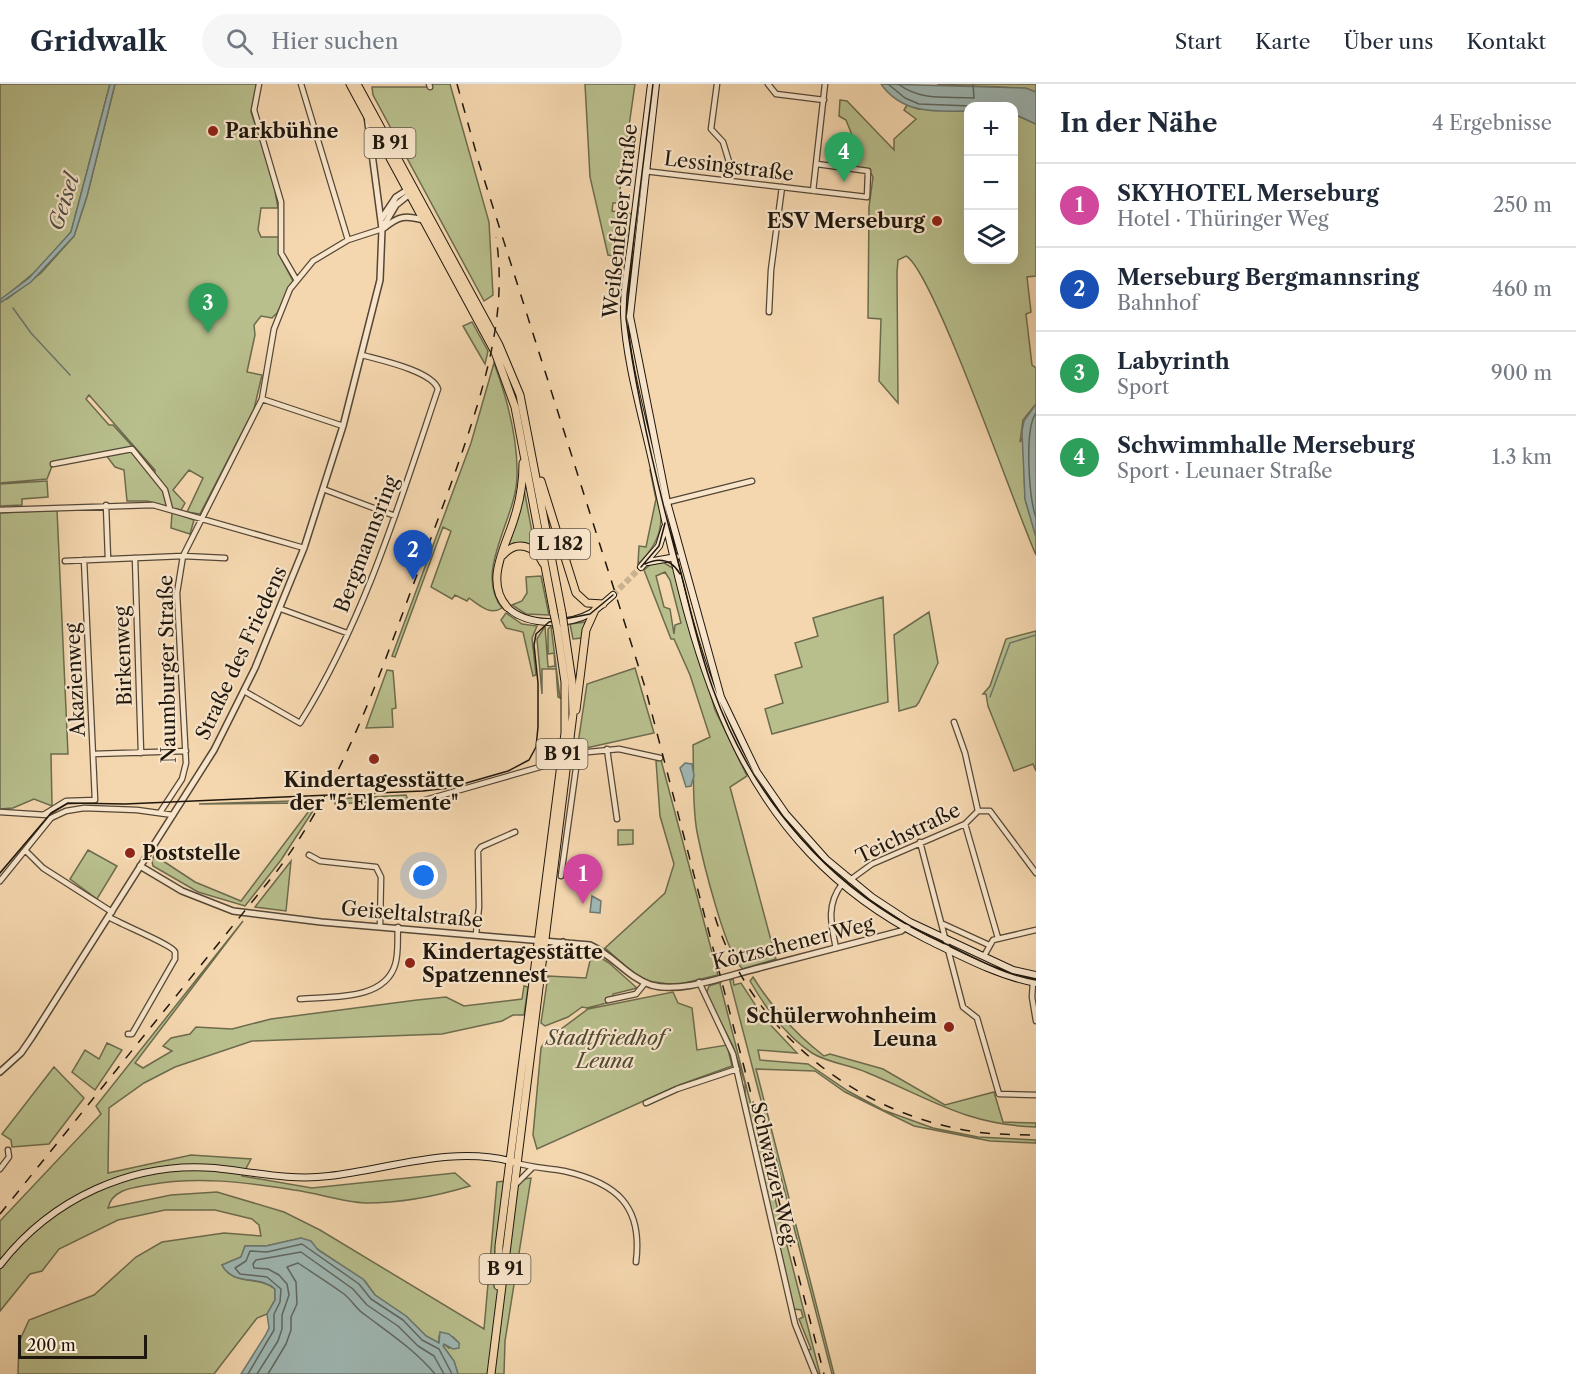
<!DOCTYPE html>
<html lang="de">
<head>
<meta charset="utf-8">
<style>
	:root { --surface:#fff; --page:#f6f6f7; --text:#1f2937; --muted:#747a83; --line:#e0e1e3; --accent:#0b8043 }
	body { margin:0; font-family:"Libre Caslon Text",serif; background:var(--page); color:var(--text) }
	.controls { position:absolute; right:18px; top:18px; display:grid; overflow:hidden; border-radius:12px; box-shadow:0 6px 24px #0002 }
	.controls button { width:54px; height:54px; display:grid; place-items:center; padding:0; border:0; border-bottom:2px solid var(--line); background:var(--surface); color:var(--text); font:30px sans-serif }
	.scale { position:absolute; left:18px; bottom:15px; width:129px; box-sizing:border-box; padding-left:6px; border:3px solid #1f170d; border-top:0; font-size:16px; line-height:21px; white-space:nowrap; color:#1f170d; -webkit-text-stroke:4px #f8e5cb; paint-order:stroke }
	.you { position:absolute; left:424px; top:792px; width:21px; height:21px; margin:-15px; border:4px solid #fff; border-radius:50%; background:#1a73e8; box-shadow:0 0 0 9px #1a73e833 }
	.badge { display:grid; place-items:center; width:39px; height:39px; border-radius:50%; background:var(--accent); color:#fff; font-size:20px; font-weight:700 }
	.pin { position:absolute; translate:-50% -50px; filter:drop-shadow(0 2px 3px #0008) }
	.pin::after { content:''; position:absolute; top:32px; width:21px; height:18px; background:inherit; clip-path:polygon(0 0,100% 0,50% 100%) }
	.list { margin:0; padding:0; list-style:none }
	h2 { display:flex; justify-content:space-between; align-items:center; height:78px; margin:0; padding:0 24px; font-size:26px }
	h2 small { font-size:20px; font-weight:400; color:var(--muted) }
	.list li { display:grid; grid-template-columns:39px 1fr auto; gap:18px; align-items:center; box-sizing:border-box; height:84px; padding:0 24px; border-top:2px solid var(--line) }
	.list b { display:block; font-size:22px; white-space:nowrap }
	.list p { margin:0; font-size:20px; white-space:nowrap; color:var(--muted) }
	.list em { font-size:20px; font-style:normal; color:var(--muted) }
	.icon { flex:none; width:33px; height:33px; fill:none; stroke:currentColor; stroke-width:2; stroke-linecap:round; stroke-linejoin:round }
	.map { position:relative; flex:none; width:1036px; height:1290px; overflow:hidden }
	header { display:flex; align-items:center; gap:36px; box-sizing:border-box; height:84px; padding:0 30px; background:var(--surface); border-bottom:2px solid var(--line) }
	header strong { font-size:28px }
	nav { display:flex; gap:33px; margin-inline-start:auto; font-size:21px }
	.search { width:420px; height:54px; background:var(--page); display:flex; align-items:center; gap:15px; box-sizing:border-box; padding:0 21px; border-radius:33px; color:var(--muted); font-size:22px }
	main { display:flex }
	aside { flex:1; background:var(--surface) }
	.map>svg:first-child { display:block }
	.green { fill:#b8bf8d; stroke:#6c6b4d; stroke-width:1.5; fill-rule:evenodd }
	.water { fill:#9fb8b4; stroke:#6c7871; stroke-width:1.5 }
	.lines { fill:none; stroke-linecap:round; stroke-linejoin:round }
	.shore { stroke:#5f6860; stroke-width:1.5 }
	.stream { stroke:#6c7871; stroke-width:1.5 }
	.secondary-tunnel { stroke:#cab18f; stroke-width:6; stroke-dasharray:6 3; stroke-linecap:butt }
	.minor-casing { stroke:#544736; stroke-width:7 }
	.tertiary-casing { stroke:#544736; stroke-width:8 }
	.secondary-casing { stroke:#1f170d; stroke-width:8 }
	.primary-casing { stroke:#1f170d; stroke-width:9 }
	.minor { stroke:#f8e5cb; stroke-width:4.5 }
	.tertiary { stroke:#f8e5cb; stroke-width:5 }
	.secondary { stroke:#f8e5cb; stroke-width:6 }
	.primary { stroke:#f5d7af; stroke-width:7 }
	.tram { stroke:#1f170d; stroke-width:1.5 }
	.rail { stroke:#1f170d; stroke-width:1.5; stroke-dasharray:10 10; stroke-linecap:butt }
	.primary-bridge-casing { stroke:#1f170d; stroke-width:9; stroke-linecap:butt }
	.primary-bridge { stroke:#f5d7af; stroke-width:7 }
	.poi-dot { fill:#8f2418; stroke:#f8e5cb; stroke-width:2 }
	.labels { text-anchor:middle; stroke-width:4.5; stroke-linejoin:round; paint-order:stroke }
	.shield { fill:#f8e5cb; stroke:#605546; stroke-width:1.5 }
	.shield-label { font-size:18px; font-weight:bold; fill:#1f170d }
	.poi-label { font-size:20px; font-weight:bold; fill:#1f170d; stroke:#f8e5cb; text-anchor:start }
	.street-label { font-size:20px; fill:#1f170d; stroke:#f8e5cb }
	.park-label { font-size:20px; font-style:italic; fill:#4d4933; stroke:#f8e5cb }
	.water-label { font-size:21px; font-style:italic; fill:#4c4f47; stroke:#f8e5cb }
</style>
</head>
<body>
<header>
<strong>Gridwalk</strong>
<div class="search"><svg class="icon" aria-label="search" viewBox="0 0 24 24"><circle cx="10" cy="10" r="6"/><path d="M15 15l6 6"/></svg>Hier suchen</div>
<nav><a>Start</a><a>Karte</a><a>Über uns</a><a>Kontakt</a></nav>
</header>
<main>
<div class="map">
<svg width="1036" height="1290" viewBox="0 0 1036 1290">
	<rect width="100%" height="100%" fill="#f5d7af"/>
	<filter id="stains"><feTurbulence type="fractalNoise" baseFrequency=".00333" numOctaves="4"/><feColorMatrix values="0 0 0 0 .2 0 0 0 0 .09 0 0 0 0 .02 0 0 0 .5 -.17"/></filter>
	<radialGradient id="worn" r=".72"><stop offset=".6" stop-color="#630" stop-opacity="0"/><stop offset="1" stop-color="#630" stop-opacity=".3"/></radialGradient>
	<path class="green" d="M0,0H110L71,148L41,183L6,212L7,215L41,189L74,152L87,112L115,0H257L251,28L272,90L278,124H261L258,146L261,153H279L281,174L293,197L277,229L272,234L261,232L254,241L255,251L247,288L262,291L254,325L200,430L187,428L203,394L189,386L173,406L185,419L181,426L147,417H127L124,386L115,383L106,371L78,376L54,377L47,395L0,399ZM89,311L155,386V387L113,341H109L86,315Z
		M431,0H450L489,138L493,211L484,217L373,11L372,3H430Z
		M585,0H635L618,119H613L612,127L633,130L627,174L608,171L590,93Z
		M937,0H1036V8C1007,0 969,4 937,0Z
		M840,16L847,17L894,66V55L916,35L904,26L907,21L918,25L968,27L969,176H1014V30L1036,40V192L1027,193L1031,228L1026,230L1032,281L1036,284V320L1023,336L1020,358L1023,353L1025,415L1036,453V471C1016,427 933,186 906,172L898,176L897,188L898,319L879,297L881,235L868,234L869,123L873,93L869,86L844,82L846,59L854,56L846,36L839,32Z
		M472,238L488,267L485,280L463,242Z
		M494,279C507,314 518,354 517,392C517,434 473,487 502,524C490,532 479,521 469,514L467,517L455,511L452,515L431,503L451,447L443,443L395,573L392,572L471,359Z
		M650,386H653C661,426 671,449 638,480L639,462L646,463L656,415Z
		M47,397L48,413L22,415V421L0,422V400Z
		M524,405L535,464H507Z
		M57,426L68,670H51L52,722L34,715L13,724L0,725V429Z
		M172,428L194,436L190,450L171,444Z
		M663,478L674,485L715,626L747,692L730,703L776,875L743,885C726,873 702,773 697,748C692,720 694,689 693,661L710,653L690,591L674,555H671L644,486L651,480ZM665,488L670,496L681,539L675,541L674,550L670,525L664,523L656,492Z
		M541,492L549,531L526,530L512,521L522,517L527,509L526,493Z
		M883,513L888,618L772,650L765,625L783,619L775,591L802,583L795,559L818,552L813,534Z
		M929,528L938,579L919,618L916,622L899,627L894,551Z
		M506,529L522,540L537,542L532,554L536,591L533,592L523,548L506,544L501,536Z
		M586,538L582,554L573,555L570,540Z
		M545,542L548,583L555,582L554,569L548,570V545L551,542L560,614L558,613L556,585H542V610L537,555Z
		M1036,547V687L1033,680L1014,687L988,622L986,610H983L990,602L1006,555Z
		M635,584L654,649L577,666L587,600Z
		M387,586L393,587L396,624L392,625L393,643L366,644Z
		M661,676L718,891L676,901L648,897L639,894L605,864L665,809L674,780L660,732L656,677Z
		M406,711L408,716L335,720V715Z
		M320,716L281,776L245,822L198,808L153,782L152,777L154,771L195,798L241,817L315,719L199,720Z
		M618,746H633V760L618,761Z
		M88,766L117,782L97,815L70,795Z
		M291,777L286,827L255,823Z
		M243,837L135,979L143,984L172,967L163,962L171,954L190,950L196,943L232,945L271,935L417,916L446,913L464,922L522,915L524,902L528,903L524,931H513L502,937L442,950L252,957L175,983L144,999L109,1024L108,1089L191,1071L251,1075L242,1092L312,1104L455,1089L470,1102C437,1112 402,1119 366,1119C341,1118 318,1109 294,1106C245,1098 197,1092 148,1101C131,1104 112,1106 108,1124L171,1111L217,1108L284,1128L320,1146L484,1245L497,1098L531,1094L505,1257L504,1290H458L454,1277L443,1262L444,1260L449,1264L459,1259L453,1253L439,1252V1259L426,1252L406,1232L375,1211L365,1197L301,1154L266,1162H245L241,1173L222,1181C233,1203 259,1191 275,1205V1216L267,1230L257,1234L214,1290H18L19,1258L29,1236L94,1211L136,1173L162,1158L224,1149L261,1152L259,1141L252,1135L215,1126H165L118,1136L59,1165L42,1187L30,1190L0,1227V1137L101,1030L96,1022Z
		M592,868L609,879L637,904L613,910V913L606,914L607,919L587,924L582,923L568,933L545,942L541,939L548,892L586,894Z
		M753,893C773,925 794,949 824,972L830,970L883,985L945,1021L994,1008L1003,1038L1036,1039V1043C966,1041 929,1014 868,989C851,981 828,979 812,969C786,952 765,923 750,897Z
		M733,894L734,901L741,899L764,934L797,969L758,966L760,976L808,980L848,1007L883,1026L933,1044L978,1053L1036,1056V1059L990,1057L914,1042L845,1008L815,987L756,985L834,1290H832L730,897Z
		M721,898L720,900L820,1290H817L808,1266L811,1265L799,1235L803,1233L801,1226L794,1225L748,1030L750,1025L745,1016V999L733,962L706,910L709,902Z
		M673,908L678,919L692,924L697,966L727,961L732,982L679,1001L537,1065L533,1051L541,964L545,957L588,925Z
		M107,959L122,966L95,1006L72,988L85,966L99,975Z
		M54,983L84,1014L49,1060L12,1063L11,1056L2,1050Z"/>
	<path class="water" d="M110,0H115L87,112L74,152L31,198L0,219L1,215L29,194L71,148Z
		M881,0L1026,4L1036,8V40L1014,30V22H969L968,27C936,28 902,30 881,0Z
		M1036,320V453L1025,415L1022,347L1024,337Z
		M685,679L692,680L694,692L691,702L686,703L680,684Z
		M592,812L601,817L600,829L590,828Z
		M301,1154L311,1157L318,1166L363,1195L375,1211L406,1232L426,1252L439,1259L440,1248L449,1250L459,1259V1264L453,1265L444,1260L443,1262L454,1277L458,1290H241L265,1252L269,1244L267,1230L275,1216V1205C259,1190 234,1203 222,1181L241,1173L245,1162H266Z"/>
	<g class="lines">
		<path class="shore" d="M888,0L905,14L919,20L971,22
			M898,0C923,18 946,12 974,14L973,0
			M1036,329C1024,346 1029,413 1036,434
			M248,1290L274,1246V1230L280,1218L281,1205L267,1193L240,1190L235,1184L246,1177L250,1167L267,1168L302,1160L359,1200L371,1215L403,1236L422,1256L439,1265L452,1290
			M257,1290L278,1257L282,1245V1231L289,1211L287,1200L279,1191L268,1185L254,1184L253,1180L256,1176L301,1168L353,1205L367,1221L398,1242L418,1262L434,1272L444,1290
			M268,1290L286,1260L291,1246V1233L297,1220L296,1198L287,1183L298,1179C313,1189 329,1199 344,1210C352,1216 356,1225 364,1230C389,1249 415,1266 435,1290"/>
		<path class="stream" d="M13,224L31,249L70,291
			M990,613L1010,559L1036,551"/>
		<path class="secondary-tunnel" d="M613,511L641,483"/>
		<g class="minor-casing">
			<path id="minor" d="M259,0L254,26L281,118V169L296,195
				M301,0L348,156
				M429,0L430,3
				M717,0L711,45L723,58L730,81L728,96
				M768,0L776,10L824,16
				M644,87L867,113L868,87L817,80
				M813,107L825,0
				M769,228L771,186L782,103
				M262,315L343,342
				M53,380L132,365L165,406L170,425
				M323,405L395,432
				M664,419L752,397
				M106,421L108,475
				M0,426L153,421L304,464
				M135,474L141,669
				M65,477L183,472L225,474
				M281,525L347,549
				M244,607L300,639C364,537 400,418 438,305C432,287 380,276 362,271
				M954,638L965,669L978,727
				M607,665L617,735
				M93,670L186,667
				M569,670L619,665L660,674
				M418,718L561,677
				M161,727L182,695L186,679L177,509L183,472L262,315L274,245L290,205L313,177L348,156L382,145
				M978,727H990L1036,789
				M0,728L47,731
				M45,730L66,717L95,716L84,476
				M965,740L998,854
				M920,758L963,923L977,934L999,1010L1036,1011
				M26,767L43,784L112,828
				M309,771L320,777L376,783L381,793L380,842
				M561,792L578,670
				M850,796L872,780L965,740L978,727
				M0,797L51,734L66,727L84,724L137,726L173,731
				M109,833C120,840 173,861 175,868V875L132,950H128
				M943,840L989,861
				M476,850L479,823L478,767L481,763L515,748
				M836,864C831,840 826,821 842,800
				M984,872L993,856L1036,846
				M699,898L733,970L795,1240L815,1290
				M1033,898L1032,913L1036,937
				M300,915C331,912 384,917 395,881C399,869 397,855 398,843
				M608,916L636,910L645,899
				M646,1019L677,1005L737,985
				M517,1079C532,1084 549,1084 564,1087C617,1099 643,1122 636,1178
				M0,1085L9,1073L8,1066
				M516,1100L533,1083"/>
		</g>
		<g class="tertiary-casing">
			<path id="tertiary" d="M382,134L396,113L410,104
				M383,143L396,121L411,109
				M384,144C399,132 405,131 423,136
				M140,782L182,807L233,827L321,838L590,861C613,871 627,893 651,901C681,910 729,891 759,884C806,872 854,859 901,847L908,842
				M544,875L552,864L563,858
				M0,988L21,969L32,953L214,666L255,584L304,464L343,342L380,196L382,145L367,32"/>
		</g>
		<g class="secondary-casing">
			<path id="secondary" d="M651,0C645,48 639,96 633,145C630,173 623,202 624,230C626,282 646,344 656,395C697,586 737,759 926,855C961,872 998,892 1036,899
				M656,0L630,232L667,418L721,613L757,688L786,730L826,775L872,813L910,838L1013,886L1036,891
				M648,478L676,473
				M641,483L659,462L665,443
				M507,523C526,542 568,542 591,529C599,524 606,517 613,511
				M0,1181C51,1115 132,1077 215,1084C253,1088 291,1097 329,1092C390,1085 452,1061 514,1078"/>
		</g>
		<g class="primary-casing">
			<path id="primary" d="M350,0L495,268L515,323L554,530
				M357,0L499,261L520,311L562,529
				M541,397L576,509L587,519L603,520
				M503,471C517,455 535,462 543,479
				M507,523C484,497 506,462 514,435C520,417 523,398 523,379
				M576,626L586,546L595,526
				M498,1202L499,1162L565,649V598L557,544
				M491,1290L573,630L572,597L564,543"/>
		</g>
		<use href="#minor" class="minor"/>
		<use href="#tertiary" class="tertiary"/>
		<use href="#secondary" class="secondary"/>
		<use href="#primary" class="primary"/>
		<path class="tram" d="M653,0L627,211L626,234C636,311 656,395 676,470C688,514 697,561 713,605C754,719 834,809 944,859C973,873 1004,891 1036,896
			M645,480C660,473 672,476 680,490
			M641,483L659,462L665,439
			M0,789L51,729L68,719L125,720L423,707L449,704L508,687L529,676L536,663L538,643V599L534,561L536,550L549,538L590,530L613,511"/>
		<path class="rail" d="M457,0L479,79L645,603L824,1290
			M715,833C749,939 842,1019 950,1043C978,1050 1007,1051 1036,1051
			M0,1130L277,787C341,701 375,604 412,504C435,443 459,382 478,319C494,264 505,211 496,153"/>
		<g class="primary-bridge-casing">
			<path id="primary-bridge" d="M562,529L564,543
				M554,530L557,544"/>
		</g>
		<use href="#primary-bridge" class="primary-bridge"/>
	</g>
	<g class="poi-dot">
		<circle cx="213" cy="47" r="6"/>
		<circle cx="937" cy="137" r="6"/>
		<circle cx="374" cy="675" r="6"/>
		<circle cx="130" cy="769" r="6"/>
		<circle cx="410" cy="879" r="6"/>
		<circle cx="949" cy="943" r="6"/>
	</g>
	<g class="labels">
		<g class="shield">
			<rect x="364.5" y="44" width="51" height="30" rx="4.5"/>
			<rect x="530" y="445" width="60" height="30" rx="4.5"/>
			<rect x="536.5" y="655" width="51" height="30" rx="4.5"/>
			<rect x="479.5" y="1170" width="51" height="30" rx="4.5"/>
		</g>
		<g class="shield-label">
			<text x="390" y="65">B 91</text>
			<text x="560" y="466">L 182</text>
			<text x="562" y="676">B 91</text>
			<text x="505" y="1191">B 91</text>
		</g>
		<g class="poi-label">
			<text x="225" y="54">Parkbühne</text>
			<text x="925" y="144" text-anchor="end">ESV Merseburg</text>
			<text x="374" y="703" text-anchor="middle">Kindertagesstätte<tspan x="374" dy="23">der "5 Elemente"</tspan></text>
			<text x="142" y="776">Poststelle</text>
			<text x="422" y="875">Kindertagesstätte<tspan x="422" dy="23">Spatzennest</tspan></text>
			<text x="937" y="939" text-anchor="end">Schülerwohnheim<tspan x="937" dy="23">Leuna</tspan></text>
		</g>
		<g class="street-label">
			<text transform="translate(729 82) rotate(7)" y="7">Lessingstraße</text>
			<text transform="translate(620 137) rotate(-84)" y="7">Weißenfelser Straße</text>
			<text transform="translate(366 460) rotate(-69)" y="7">Bergmannsring</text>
			<text transform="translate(241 569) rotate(-65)" y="7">Straße des Friedens</text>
			<text transform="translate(123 572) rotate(-92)" y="7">Birkenweg</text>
			<text transform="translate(167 585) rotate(-91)" y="7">Naumburger Straße</text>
			<text transform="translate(75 596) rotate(-93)" y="7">Akazienweg</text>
			<text transform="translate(908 749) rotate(-26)" y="7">Teichstraße</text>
			<text transform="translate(412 830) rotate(5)" y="7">Geiseltalstraße</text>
			<text transform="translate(793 859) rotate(-14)" y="7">Kötzschener Weg</text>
			<text transform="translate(774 1089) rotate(77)" y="7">Schwarzer Weg</text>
		</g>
		<g class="park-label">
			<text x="605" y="961">Stadtfriedhof<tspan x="605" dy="23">Leuna</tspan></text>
		</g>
		<g class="water-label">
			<text transform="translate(64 118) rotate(-72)" y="7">Geisel</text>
		</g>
	</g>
	<rect width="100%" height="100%" filter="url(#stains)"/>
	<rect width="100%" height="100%" fill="url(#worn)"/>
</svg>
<div class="controls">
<button>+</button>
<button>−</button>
<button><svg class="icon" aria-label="layers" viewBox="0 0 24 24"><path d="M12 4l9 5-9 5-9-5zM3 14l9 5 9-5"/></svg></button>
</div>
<div class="scale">200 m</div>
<div class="you"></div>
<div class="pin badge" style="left:583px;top:820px;background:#d1479c">1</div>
<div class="pin badge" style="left:413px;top:496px;background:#1a4fb4">2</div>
<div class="pin badge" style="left:208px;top:249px;background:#2e9e5b">3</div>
<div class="pin badge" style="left:844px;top:98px;background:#2e9e5b">4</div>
</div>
<aside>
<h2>In der Nähe<small>4 Ergebnisse</small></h2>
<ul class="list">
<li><span class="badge" style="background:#d1479c">1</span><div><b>SKYHOTEL Merseburg</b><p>Hotel · Thüringer Weg</p></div><em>250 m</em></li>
<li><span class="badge" style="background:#1a4fb4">2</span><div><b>Merseburg Bergmannsring</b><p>Bahnhof</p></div><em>460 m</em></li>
<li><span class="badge" style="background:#2e9e5b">3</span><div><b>Labyrinth</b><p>Sport</p></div><em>900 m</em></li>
<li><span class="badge" style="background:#2e9e5b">4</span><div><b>Schwimmhalle Merseburg</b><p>Sport · Leunaer Straße</p></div><em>1.3 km</em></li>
</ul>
</aside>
</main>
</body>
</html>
